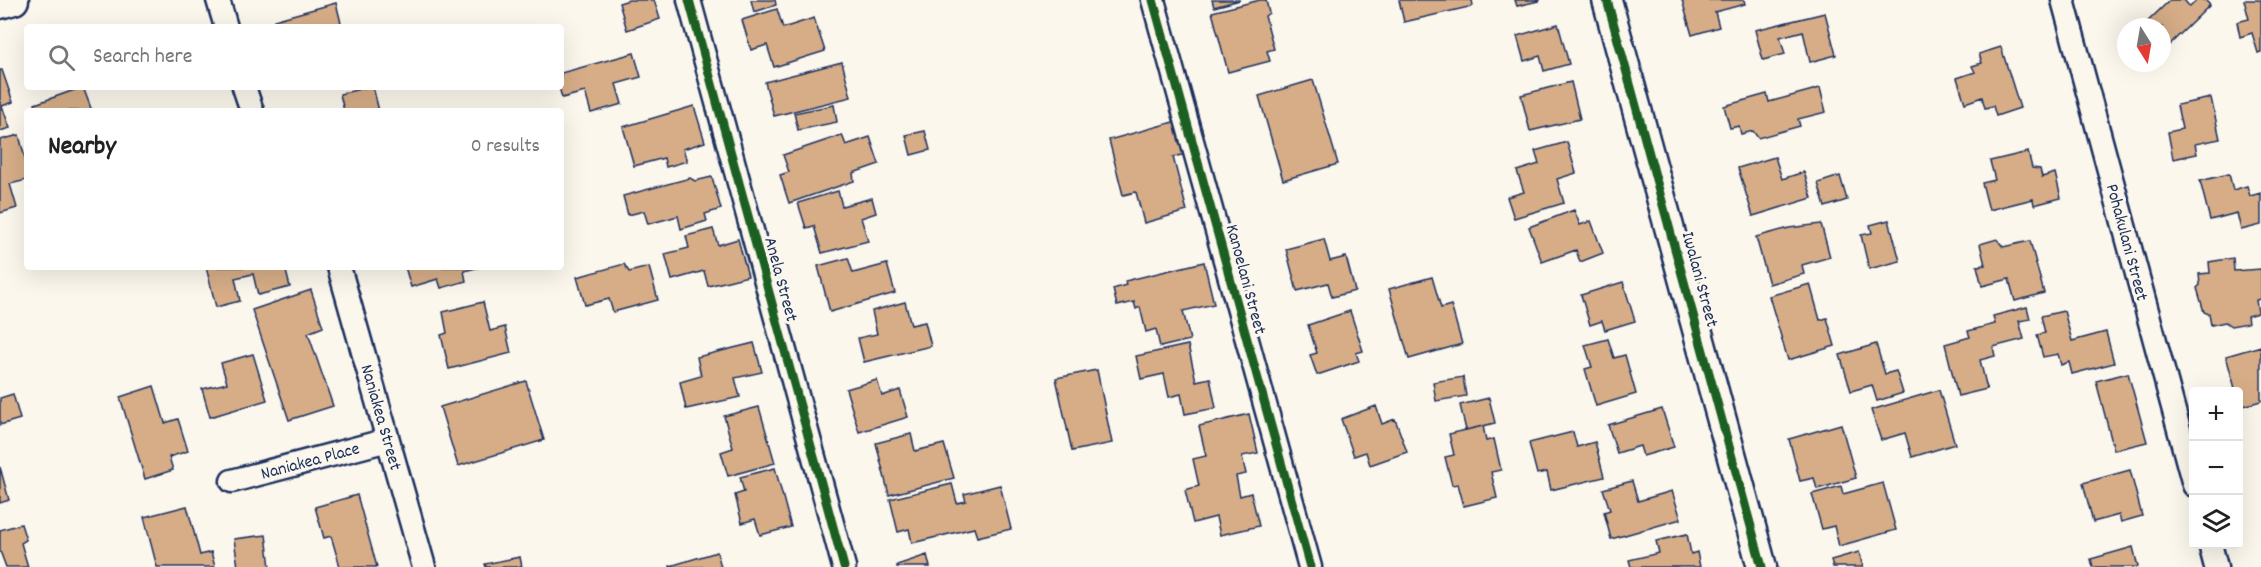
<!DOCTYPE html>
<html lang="en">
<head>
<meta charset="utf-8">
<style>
	:root { --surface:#fff; --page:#f2f2f2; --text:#222; --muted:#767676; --line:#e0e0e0 }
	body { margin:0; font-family:Dekko,sans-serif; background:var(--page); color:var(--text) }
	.controls { position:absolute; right:18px; bottom:18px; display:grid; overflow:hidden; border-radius:6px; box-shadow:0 6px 24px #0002 }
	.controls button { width:54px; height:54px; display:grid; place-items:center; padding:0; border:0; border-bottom:2px solid var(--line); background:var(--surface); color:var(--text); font:30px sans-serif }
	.compass { position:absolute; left:2117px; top:18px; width:54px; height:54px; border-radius:50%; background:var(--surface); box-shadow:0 6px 24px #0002; rotate:169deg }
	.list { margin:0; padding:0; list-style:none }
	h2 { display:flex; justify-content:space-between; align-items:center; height:78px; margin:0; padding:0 24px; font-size:26px }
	h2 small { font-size:20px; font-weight:400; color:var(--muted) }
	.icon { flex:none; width:33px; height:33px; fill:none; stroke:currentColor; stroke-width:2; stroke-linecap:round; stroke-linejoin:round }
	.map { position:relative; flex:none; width:2261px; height:567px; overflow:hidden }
	.search { position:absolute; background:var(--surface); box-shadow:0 6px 24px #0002; left:24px; top:24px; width:540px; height:66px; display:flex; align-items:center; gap:15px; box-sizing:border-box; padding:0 21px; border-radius:6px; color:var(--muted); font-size:22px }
	.panel { position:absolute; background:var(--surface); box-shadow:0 6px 24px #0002; left:24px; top:108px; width:540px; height:162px; border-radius:6px }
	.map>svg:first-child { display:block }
	.building { fill:#d6ad87; stroke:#1b2f5e; stroke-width:1.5 }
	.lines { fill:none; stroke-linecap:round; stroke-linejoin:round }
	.minor-casing { stroke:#1b2f5e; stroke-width:27 }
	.tertiary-casing { stroke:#1b2f5e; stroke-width:33 }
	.minor { stroke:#fbf7ec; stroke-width:22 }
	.tertiary { stroke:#fbf7ec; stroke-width:28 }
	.cycleway-casing { stroke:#fbf7ec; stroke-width:13 }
	.cycleway { stroke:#1b5e20; stroke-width:9 }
	.labels { text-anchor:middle; stroke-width:6; stroke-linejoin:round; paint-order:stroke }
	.street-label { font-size:18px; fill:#1b2f5e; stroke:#fbf7ec }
</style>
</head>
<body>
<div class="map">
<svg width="2261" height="567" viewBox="0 0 2261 567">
	<rect width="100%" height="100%" fill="#fbf7ec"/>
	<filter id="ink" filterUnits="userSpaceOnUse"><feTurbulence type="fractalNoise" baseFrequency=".0167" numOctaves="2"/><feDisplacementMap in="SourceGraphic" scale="12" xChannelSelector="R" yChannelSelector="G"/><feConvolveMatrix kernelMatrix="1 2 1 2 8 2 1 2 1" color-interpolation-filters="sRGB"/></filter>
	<g filter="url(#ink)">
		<path class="building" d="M629,0H654L660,19L627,30L619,3Z
			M751,0H775L776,5L754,12Z
			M1212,0H1240L1214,7Z
			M1260,0H1266L1269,13L1265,16L1274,49L1267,51L1270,61L1228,72L1212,12Z
			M1399,0H1472L1473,6L1404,22Z
			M1515,0H1539V1L1517,6Z
			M1682,0H1744L1745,4L1715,12L1719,27L1692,35Z
			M2170,0H2184L2190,7L2197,0H2205L2210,5L2162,52V27H2142Z
			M2244,0H2261V52L2258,53L2252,33L2240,37L2237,22L2249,19Z
			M336,3L342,27H276L274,20Z
			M777,9L783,28L814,18L825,51L774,67L767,45L751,50L742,20Z
			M1825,13L1836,55L1810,62L1803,31L1780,37L1785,54L1763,60L1755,30Z
			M1558,24L1569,64L1544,71L1540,56L1524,61L1517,36Z
			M2001,47L2020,108L1996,116L1993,106L1985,108L1982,97L1965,103L1957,78L1975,72L1972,66L1982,63L1979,54Z
			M634,53L641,77L616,84L622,104L591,113L585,92L562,98L559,87H561V73Z
			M842,62L851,97L774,116L765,82Z
			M0,70H2L13,102L2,106L10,128L0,131Z
			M1313,80L1338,164L1283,180L1259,96Z
			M1571,82L1580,119L1530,131L1521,95Z
			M83,87L92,111H38L35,104Z
			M368,87H373L379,111H344L340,94Z
			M1820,88L1826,112L1798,119L1800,126L1758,138L1753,131L1741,134L1739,126L1730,128L1724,106L1767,94L1769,102Z
			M2211,98L2220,139L2195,144L2197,154L2173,159L2168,132L2182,129L2177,105Z
			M834,105L837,122L798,130L794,113Z
			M694,106L705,142L683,149L687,161L666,167L664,158L634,166L623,127Z
			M1177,121L1186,154L1173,157L1187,211L1144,223L1136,192L1123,195L1109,140Z
			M925,131L930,150L911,155L906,135Z
			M19,135L27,166V180L10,184L17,208L0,213V140Z
			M842,135L846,145L870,137L879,164L853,173L854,181L789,203L780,175L789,172L783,155Z
			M1567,142L1576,173L1557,179L1564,203L1514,218L1507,197L1524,192L1517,171L1539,164L1535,151Z
			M2028,152L2032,168L2040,169L2042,177L2055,173L2061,198L2034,205L2033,199L1989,210L1982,183L1995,180L1990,161Z
			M1775,157L1782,179L1804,172L1812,198L1753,216L1738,168Z
			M2229,174L2233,190L2247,186L2250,196L2261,193V225L2241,230L2237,213L2210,220L2200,181Z
			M1840,176L1847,200L1825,207L1818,183Z
			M712,177L721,209L705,214L707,221L681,229L678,216L648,224L644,211L628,215L623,196L690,178L695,181Z
			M838,191L842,206L872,198L876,213L861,218L868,241L822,253L814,226L806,228L798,203Z
			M1574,210L1580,225L1591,221L1603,253L1580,262L1576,250L1542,262L1529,227Z
			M1889,220L1900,261L1869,269L1861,235L1872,233L1870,225Z
			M1821,224L1830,257L1802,265L1804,274L1769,284L1756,237L1789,228Z
			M713,229L718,245L738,239L748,276L708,286L704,271L672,280L665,254L689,248L686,236Z
			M1324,239L1330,261L1346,257L1355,291L1332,297L1328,283L1297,291L1286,249Z
			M1997,239L2003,247L2030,241L2044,293L2015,301L2009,279L1982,286L1977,266L1985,265L1980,244Z
			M848,258L853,273L887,264L895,293L830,312L818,266Z
			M2233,258L2234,271L2261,269V299L2256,300L2258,313L2247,316L2248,323L2231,326L2225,322L2211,325L2209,314L2204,312L2197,288L2200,285L2199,274L2210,273L2209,262Z
			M1204,262L1214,304L1183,311L1190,340L1160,347L1156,329L1146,332L1140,307L1136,309L1134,302L1117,306L1113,289L1126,285L1125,281Z
			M624,264L629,272L649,267L658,300L613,312L609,299L585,305L577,277Z
			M206,267H285L290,287L258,295L253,274L235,278L240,301L216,307Z
			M405,267H480L464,271L466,281L441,288L438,279L411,287Z
			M1432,277L1441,308L1451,305L1462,344L1409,359L1389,289Z
			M1623,282L1635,321L1605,330L1602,321L1590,325L1581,295Z
			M1810,284L1820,320L1827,318L1835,346L1788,360L1769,296Z
			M311,290L323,327L308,333L333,406L289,420L252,310Z
			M483,302L490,331L505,327L511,353L449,369L441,335L447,333L443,312Z
			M905,302L911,325L925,322L931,346L864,362L858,338L877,334L872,311Z
			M2027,307L2030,319L2019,321L2024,339L1993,347L1995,356L1980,360L1987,389L1958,396L1945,344L1970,337L1968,331L1995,324L1993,316Z
			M1350,311L1363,351L1356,353L1359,361L1317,375L1310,355L1317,353L1308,325Z
			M2064,311L2072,341L2106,332L2114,363L2072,374L2069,362L2061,365L2058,354L2043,357L2037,335L2045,333L2041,316Z
			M1608,339L1614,358L1625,355L1636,394L1596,406L1585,369L1592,367L1585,345Z
			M754,343L762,372L735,378L740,397L686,409L680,382L701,376L697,357Z
			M1876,344L1885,374L1896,371L1903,393L1877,401L1872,385L1851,391L1840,355Z
			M1188,345L1196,381L1210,378L1216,408L1185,414L1181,394L1169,397L1164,374L1141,379L1136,356Z
			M2261,346V401L2240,407L2238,392H2236L2226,356Z
			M253,354L267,400L210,417L202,389L227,383L221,363Z
			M1097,370L1112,443L1072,451L1056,378Z
			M2128,373L2147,442L2114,450L2096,381Z
			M1463,377L1466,396L1436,401L1433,382Z
			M877,380L882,396L900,390L908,417L859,432L846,389Z
			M526,381L544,440L458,466L440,407Z
			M154,386L165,423L178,419L188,451L169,457L173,470L145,479L120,397Z
			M1939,390L1955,444L1912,457L1905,433L1881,440L1871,410Z
			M13,394L20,419L0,425V398Z
			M1489,398L1495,423L1466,430L1460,405Z
			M1376,406L1382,424L1395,419L1407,452L1370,465L1366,452L1354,456L1341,419Z
			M759,407L775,463L728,476L721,452L733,448L724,416Z
			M1662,409L1674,447L1643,456L1640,446L1617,453L1608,425Z
			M1249,414L1258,453L1242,456L1246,474L1236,476L1240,496L1251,493L1259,526L1220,535L1216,517L1193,523L1185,490L1199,486L1193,459L1206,456L1199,426Z
			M1841,424L1856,478L1817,489L1814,478L1800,481L1789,439Z
			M1483,426L1486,441L1494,439L1501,470L1491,472L1497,498L1464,506L1458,484L1452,485L1445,457L1454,455L1449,434Z
			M1573,432L1577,447L1595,442L1604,477L1551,490L1547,472L1537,474L1529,443Z
			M911,434L915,451L944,444L954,478L889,495L876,443Z
			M0,467L9,500L0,503Z
			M775,468L791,527L760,535L755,519L742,523L735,495L744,492L740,477Z
			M2130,470L2142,516L2121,522L2119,515L2093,522L2083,483Z
			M1632,481L1638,501L1672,491L1681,519L1611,539L1604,512L1610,510L1603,489Z
			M1883,483L1896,530L1839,546L1834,526L1822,529L1812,494L1841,486L1843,494Z
			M952,484L957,503L966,501L964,494L1000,485L1011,529L977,537L974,528L912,543L909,529L898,532L890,499Z
			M357,495L377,567H340L331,536L324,538L315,507Z
			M187,506L200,555L211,552L215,567H157L144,517Z
			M21,524L26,540L21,543L28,567H6L0,551V530Z
			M1687,534L1691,554L1697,552L1700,567H1631L1629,560L1659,553L1656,541Z
			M266,535L270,567H238L234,539Z
			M2133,547L2138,567H2093L2091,559Z
			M717,552L721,567H670V566Z
			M1859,552L1863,567H1833L1831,560Z
			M927,555L930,567H897V565Z
			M520,557L522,567H486L485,564Z"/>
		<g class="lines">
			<g class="minor-casing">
				<path id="minor" d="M218,0L226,27
					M689,0L844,567
					M1153,0L1310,567
					M2063,0L2194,485
					M244,87L252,111
					M339,267L424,567
					M232,481L388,440
					M2210,544L2216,567"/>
			</g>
			<g class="tertiary-casing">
				<path id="tertiary" d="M1607,0L1762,567
					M0,4L14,0"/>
			</g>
			<use href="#minor" class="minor"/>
			<use href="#tertiary" class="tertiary"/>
			<g class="cycleway-casing">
				<path id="cycleway" d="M689,0L844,567
					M1153,0L1310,567
					M1607,0L1762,567"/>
			</g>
			<use href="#cycleway" class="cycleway"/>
		</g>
	</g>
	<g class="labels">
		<g class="street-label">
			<text transform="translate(2128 242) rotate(75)" y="6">Pohakulani Street</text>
			<text transform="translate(782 279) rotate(75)" y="6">Anela Street</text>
			<text transform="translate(1247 279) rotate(75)" y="6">Kanoelani Street</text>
			<text transform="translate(1701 279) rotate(75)" y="6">Iwalani Street</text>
			<text transform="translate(382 417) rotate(74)" y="6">Naniakea Street</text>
			<text transform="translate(310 460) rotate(-15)" y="6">Naniakea Place</text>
		</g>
	</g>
</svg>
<div class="controls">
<button>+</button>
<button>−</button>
<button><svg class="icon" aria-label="layers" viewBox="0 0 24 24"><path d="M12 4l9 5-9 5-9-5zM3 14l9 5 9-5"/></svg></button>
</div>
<svg class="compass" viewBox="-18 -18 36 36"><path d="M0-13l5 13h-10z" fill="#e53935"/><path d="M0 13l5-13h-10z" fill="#767676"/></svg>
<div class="search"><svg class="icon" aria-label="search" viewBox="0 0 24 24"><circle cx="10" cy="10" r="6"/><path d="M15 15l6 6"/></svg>Search here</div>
<section class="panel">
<h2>Nearby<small>0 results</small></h2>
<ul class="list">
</ul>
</section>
</div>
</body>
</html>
